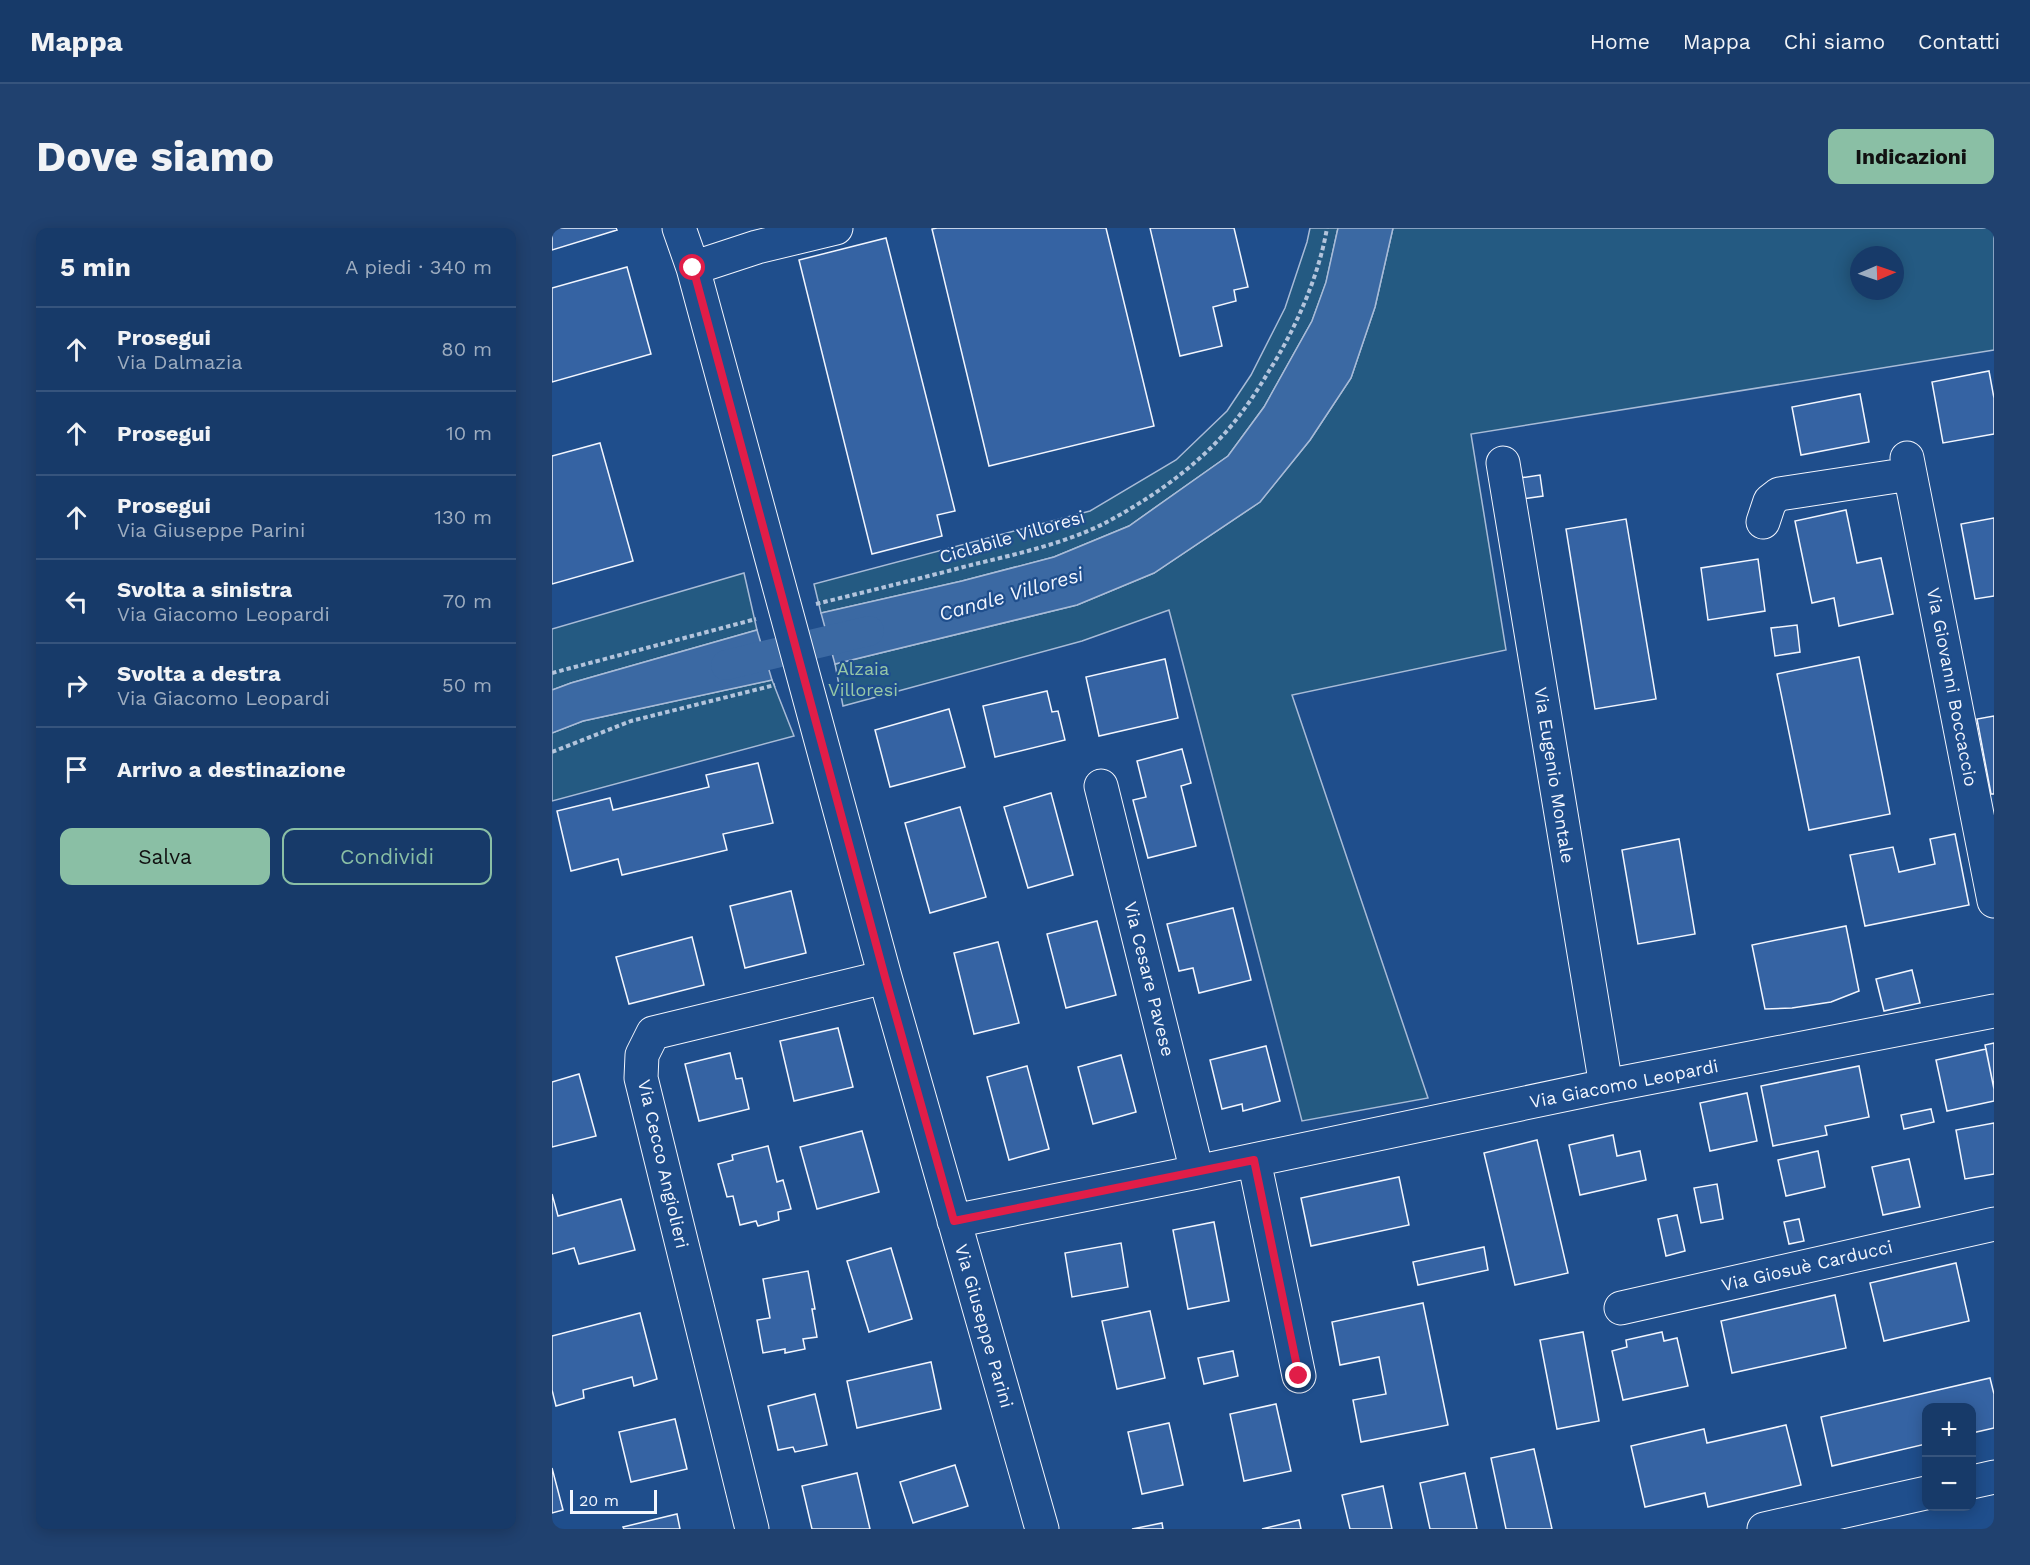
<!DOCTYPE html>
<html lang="it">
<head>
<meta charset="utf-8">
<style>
	:root { --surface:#173a69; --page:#20416f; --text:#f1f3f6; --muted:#9eadc0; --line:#36547d; --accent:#8abfa5 }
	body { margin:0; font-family:"Work Sans",sans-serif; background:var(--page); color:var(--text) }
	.controls { position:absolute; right:18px; bottom:18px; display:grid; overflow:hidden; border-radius:12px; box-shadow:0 3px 15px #0003 }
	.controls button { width:54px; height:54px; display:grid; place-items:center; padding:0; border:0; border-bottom:2px solid var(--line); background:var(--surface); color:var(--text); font:30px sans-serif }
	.compass { position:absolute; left:1298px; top:18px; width:54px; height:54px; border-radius:50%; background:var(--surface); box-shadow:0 3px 15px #0003; rotate:88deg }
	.scale { position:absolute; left:18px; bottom:15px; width:87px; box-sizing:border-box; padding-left:6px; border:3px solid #f2f6ff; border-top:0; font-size:16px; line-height:21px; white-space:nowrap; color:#f2f6ff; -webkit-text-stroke:4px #1f4e8c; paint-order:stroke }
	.stop { position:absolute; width:18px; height:18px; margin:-14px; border:4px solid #e11d48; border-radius:50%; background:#fff }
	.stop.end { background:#e11d48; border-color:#fff; box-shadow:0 2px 6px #0008 }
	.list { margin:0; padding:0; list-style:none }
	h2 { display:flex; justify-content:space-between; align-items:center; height:78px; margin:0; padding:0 24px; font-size:26px }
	h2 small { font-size:20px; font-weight:400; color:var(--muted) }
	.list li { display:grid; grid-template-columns:39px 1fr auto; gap:18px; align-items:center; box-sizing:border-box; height:84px; padding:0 24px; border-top:2px solid var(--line) }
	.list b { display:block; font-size:22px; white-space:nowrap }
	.list p { margin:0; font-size:20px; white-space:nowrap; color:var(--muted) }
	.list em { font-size:20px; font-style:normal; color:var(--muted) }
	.actions { display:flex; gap:12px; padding:18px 24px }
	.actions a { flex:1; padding:14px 0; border:2px solid var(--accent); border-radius:12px; text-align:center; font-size:21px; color:var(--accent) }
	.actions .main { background:var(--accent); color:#111 }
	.icon { flex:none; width:33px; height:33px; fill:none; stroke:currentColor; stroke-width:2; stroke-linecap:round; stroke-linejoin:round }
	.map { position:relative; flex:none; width:1442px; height:1301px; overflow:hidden; border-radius:12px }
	header { display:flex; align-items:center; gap:36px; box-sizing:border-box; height:84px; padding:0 30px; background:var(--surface); border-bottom:2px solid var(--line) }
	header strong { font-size:28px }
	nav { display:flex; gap:33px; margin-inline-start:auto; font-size:21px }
	.intro { display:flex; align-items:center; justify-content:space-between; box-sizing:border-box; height:144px; padding:0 36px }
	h1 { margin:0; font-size:42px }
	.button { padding:15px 27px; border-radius:12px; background:var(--accent); color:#111; font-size:21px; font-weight:700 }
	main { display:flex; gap:36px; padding:0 36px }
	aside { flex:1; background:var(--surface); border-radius:12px; box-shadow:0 3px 15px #0003 }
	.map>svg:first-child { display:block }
	.green { fill:#245a82; stroke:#a8bbd7; stroke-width:1.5; fill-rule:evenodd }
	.water { fill:#3b69a3; stroke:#a8bbd7; stroke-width:1.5 }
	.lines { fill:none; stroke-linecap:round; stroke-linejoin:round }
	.canal { stroke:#3b69a3; stroke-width:30 }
	.building { fill:#3563a3; stroke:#f2f6ff; stroke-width:1.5 }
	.minor-casing { stroke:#f2f6ff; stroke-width:35 }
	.path { stroke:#b3c4dc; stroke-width:4; stroke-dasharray:4.5 3; stroke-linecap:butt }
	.minor { stroke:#1f4e8c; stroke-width:33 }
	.route { stroke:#e11d48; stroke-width:8 }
	.labels { text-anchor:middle; stroke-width:4.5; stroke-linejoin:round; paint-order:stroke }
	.street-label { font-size:18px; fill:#f2f6ff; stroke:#1f4e8c }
	.park-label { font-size:18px; fill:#97c8a6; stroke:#1f4e8c }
	.water-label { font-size:20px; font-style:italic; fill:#f2f6ff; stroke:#1f4e8c }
</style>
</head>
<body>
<header>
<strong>Mappa</strong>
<nav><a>Home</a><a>Mappa</a><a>Chi siamo</a><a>Contatti</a></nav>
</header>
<div class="intro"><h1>Dove siamo</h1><a class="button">Indicazioni</a></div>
<main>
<aside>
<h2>5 min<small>A piedi · 340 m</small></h2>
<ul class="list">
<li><svg class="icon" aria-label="ahead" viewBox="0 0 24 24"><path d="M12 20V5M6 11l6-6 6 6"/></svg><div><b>Prosegui</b><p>Via Dalmazia</p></div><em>80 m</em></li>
<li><svg class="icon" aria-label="ahead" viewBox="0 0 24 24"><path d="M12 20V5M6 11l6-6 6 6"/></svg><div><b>Prosegui</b></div><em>10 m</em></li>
<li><svg class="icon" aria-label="ahead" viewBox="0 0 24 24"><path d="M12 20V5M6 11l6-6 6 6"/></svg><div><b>Prosegui</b><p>Via Giuseppe Parini</p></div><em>130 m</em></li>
<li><svg class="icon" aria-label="left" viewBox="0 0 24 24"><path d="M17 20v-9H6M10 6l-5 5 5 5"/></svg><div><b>Svolta a sinistra</b><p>Via Giacomo Leopardi</p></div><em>70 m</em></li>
<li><svg class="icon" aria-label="right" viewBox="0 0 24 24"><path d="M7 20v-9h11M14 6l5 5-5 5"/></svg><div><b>Svolta a destra</b><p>Via Giacomo Leopardi</p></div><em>50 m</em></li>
<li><svg class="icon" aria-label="arrive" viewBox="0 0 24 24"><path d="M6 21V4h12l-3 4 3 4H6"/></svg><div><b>Arrivo a destinazione</b></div></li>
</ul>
<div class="actions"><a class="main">Salva</a><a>Condividi</a></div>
</aside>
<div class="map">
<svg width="1442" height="1301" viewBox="0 0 1442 1301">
	<rect width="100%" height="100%" fill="#1f4e8c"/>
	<path class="green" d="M758,0H786L774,55L760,93L712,179L676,228L577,298L502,329L410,353L269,385L262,356L538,283L624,232L675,183L699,147L733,80L755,14Z
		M841,0H1442V122L919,206L954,422L740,467L876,870L750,893L617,382L530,413L291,478L283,436L525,377L602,345L708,274L758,212L799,150L823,79ZM1307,27H1343V63H1307Z
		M192,345L205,402L19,455L0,462V401Z
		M220,452L242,508L0,573V505L31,493Z"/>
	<path class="water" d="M786,0H841L823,79L799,150L758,212L708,274L602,345L525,377L283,436L269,385L410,353L502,329L577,298L676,228L712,179L760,93L774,54Z
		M205,402L220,452L31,493L0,505V462L19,455Z"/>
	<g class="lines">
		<path class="canal" d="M174,437L317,403"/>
	</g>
	<path class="building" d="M0,0H64L65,2L0,22Z
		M385,0H554L602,198L437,238L380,1Z
		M598,0H682L696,59L682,62L684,73L661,79L670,118L628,128Z
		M334,10L403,283L385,287L390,308L320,326L247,32Z
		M75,39L99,126L0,154V60Z
		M1437,143L1442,170V206L1391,215L1380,154Z
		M1308,166L1317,214L1249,227L1240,179Z
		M48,215L81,333L0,356V228Z
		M988,247L991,268L971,271L968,250Z
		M1294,282L1305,335L1329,330L1341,386L1287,398L1282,370L1260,375L1243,293Z
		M1442,290V368L1423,371L1409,296Z
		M1074,291L1104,471L1043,481L1014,301Z
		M1206,331L1213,383L1156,392L1149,340Z
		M1245,397L1248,424L1223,428L1219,400Z
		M1307,429L1338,586L1257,602L1225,446Z
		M613,431L626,490L547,508L534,449Z
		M495,463L500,484L506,483L513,512L443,529L431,478Z
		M397,481L413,539L338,559L323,502Z
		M1442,488V566H1439L1425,491Z
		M630,521L639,555L629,558L644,618L596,630L581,572L594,569L585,533Z
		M206,535L221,595L171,606L175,622L70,647L66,631L19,643L5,583L58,570L61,582L157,559L154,547Z
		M499,565L521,647L476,660L452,579Z
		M408,579L434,669L378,685L353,595Z
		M1403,606L1417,677L1313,698L1298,627L1341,619L1347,644L1383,636L1378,611Z
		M1127,611L1143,706L1086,716L1070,622Z
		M239,663L254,725L193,740L178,678Z
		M681,680L699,752L647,765L641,740L627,743L615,696Z
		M545,693L564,767L514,780L495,706Z
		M1294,698L1307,763L1279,774L1240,780L1213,781L1200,717Z
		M140,709L152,757L77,776L64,729Z
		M446,714L467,795L422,806L402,725Z
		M1360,742L1368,775L1332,783L1324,751Z
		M286,800L301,859L242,873L228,813Z
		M1442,815V861L1433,817Z
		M714,818L728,873L691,883L690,876L670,881L658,832Z
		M1434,821L1442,861V873L1395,883L1384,832Z
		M178,825L184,851L190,850L197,881L147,893L133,836Z
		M569,827L584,884L541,896L526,839Z
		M475,838L497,921L457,932L435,849Z
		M1307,838L1317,889L1273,898L1275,907L1221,918L1209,858Z
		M27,846L44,908L0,919V854Z
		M1195,865L1205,913L1158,923L1148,875Z
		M1379,881L1382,894L1352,901L1349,887Z
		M1442,895V946L1413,951L1404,902Z
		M310,903L327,964L265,981L248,919Z
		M1061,907L1065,928L1088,923L1094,952L1028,967L1017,917Z
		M985,912L1016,1045L963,1057L932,925Z
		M216,918L225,954L231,952L239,981L226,984L227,992L206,998L204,993L188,997L181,968L175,969L166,936L181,932L180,927Z
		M1266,923L1273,959L1234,968L1226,932Z
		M1357,931L1368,979L1331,987L1320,939Z
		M847,949L857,997L759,1018L749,970Z
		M1165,956L1171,991L1149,995L1142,960Z
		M0,966L6,988L69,971L83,1022L27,1036L22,1020L0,1026Z
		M1125,987L1133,1023L1114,1028L1106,991Z
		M1247,991L1252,1013L1237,1016L1232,994Z
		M662,994L677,1073L636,1081L621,1002Z
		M569,1015L576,1059L520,1069L513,1025Z
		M932,1019L936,1042L866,1057L861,1034Z
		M339,1020L360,1091L317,1104L295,1033Z
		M1404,1035L1417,1093L1332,1113L1318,1055Z
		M256,1043L263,1081H260L265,1109L251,1111L253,1121L233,1125V1121L211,1125L205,1092L218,1090L211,1051Z
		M1283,1067L1294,1120L1180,1145L1169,1093Z
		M871,1075L896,1197L809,1214L801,1172L834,1166L827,1129L788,1137L780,1094Z
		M598,1083L613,1150L565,1161L550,1093Z
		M88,1085L105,1151L82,1158L80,1149L31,1162L32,1170L4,1178L0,1162V1108Z
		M1031,1104L1047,1193L1005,1201L988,1112Z
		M1110,1104L1112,1113L1125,1110L1136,1158L1071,1172L1060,1123L1075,1119L1074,1112Z
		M681,1123L686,1148L652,1156L646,1130Z
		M379,1134L389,1181L305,1200L295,1153Z
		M1438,1150L1442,1166V1200L1420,1205V1180H1374V1216L1280,1238L1269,1189Z
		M263,1166L275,1217L243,1224L241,1219L226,1222L216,1178Z
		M724,1176L739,1243L692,1253L678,1186Z
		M123,1191L135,1241L79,1254L67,1204Z
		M617,1195L631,1257L590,1266L576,1204Z
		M1234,1197L1249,1257L1156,1279L1153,1265L1093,1279L1079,1218L1152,1201L1155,1215Z
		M982,1221L1000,1301H954L939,1230Z
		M403,1237L416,1278L361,1295L348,1254Z
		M0,1240L11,1282L0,1285Z
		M305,1245L318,1301H260L250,1258Z
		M913,1245L925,1301H878L868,1255Z
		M831,1258L840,1301H798L790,1267Z
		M125,1286L128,1301H72L71,1299Z
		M747,1292L749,1301H710Z
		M610,1295L611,1301H580Z"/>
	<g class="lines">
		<g class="minor-casing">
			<path id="minor" d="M127,0L141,40L333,749L490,1301
				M141,40L205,19L284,0
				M1355,230L1442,673
				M951,235L1054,858
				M1211,294L1218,273L1227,266L1358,246
				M549,558L645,944
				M702,932L747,1148
				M402,993L645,944L1054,858L1442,783
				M1069,1080L1442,996
				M1420,1254L1442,1249
				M200,1301L89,850L90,827L101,805L333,749
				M1212,1301L1374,1265"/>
		</g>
		<path class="path" d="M264,376C317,363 370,350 423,336C465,326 514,315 553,295C602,269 653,233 687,188C698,174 708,158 717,143C743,102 767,48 775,0
			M0,445L204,391
			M0,524L79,493L223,457"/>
		<use href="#minor" class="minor"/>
	</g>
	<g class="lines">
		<path class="route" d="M141,40L333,749L402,993L702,932L747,1148"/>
	</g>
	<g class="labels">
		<g class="street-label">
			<text transform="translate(460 309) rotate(-16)" y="6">Ciclabile Villoresi</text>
			<text transform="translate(1400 459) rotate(79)" y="6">Via Giovanni Boccaccio</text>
			<text transform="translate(1002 547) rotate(81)" y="6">Via Eugenio Montale</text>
			<text transform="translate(597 751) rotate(76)" y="6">Via Cesare Pavese</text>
			<text transform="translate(1072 856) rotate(-11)" y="6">Via Giacomo Leopardi</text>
			<text transform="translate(111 936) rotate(77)" y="6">Via Cecco Angiolieri</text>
			<text transform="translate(1255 1038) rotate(-13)" y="6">Via Giosuè Carducci</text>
			<text transform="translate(432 1098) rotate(74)" y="6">Via Giuseppe Parini</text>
		</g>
		<g class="park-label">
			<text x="311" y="447">Alzaia<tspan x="311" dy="21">Villoresi</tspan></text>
		</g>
		<g class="water-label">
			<text transform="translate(459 366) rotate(-16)" y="7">Canale Villoresi</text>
		</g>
	</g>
</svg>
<div class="controls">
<button>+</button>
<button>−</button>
</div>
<svg class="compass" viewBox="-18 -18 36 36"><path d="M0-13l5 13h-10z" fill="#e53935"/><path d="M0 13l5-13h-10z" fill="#9eadc0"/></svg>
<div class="scale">20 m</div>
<div class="stop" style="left:141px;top:40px"></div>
<div class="stop end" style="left:747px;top:1148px"></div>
</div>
</main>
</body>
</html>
